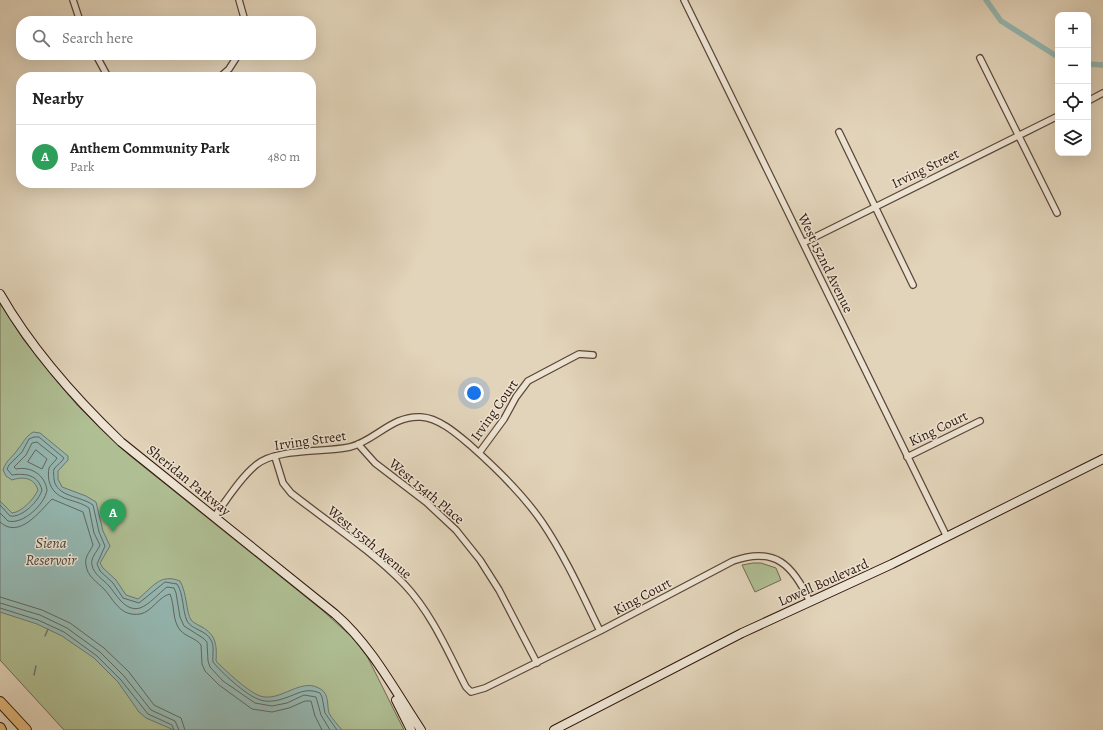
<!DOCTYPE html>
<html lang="en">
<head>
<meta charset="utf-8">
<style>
	:root { --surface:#fff; --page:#f2f2f2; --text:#222; --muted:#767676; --line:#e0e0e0; --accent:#8f2418 }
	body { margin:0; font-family:Alegreya,serif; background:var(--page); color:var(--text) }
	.controls { position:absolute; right:12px; top:12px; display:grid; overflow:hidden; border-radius:8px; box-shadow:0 4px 16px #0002 }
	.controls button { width:36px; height:36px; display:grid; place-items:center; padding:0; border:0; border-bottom:1px solid var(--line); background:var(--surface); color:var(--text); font:20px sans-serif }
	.you { position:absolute; left:474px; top:393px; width:14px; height:14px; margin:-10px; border:3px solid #fff; border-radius:50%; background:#1a73e8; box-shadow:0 0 0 6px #1a73e833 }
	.badge { display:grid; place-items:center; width:26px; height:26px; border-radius:50%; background:var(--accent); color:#fff; font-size:13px; font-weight:700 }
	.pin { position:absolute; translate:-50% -33px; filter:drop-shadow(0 1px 2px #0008) }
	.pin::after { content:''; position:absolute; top:21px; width:14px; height:12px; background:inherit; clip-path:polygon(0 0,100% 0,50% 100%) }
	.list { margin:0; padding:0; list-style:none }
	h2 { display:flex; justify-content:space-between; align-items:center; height:52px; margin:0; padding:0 16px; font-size:17px }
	h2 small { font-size:13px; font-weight:400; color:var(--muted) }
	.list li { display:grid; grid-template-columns:26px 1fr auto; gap:12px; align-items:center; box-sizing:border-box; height:64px; padding:0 16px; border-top:1px solid var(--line) }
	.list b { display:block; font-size:15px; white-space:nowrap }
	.list p { margin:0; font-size:13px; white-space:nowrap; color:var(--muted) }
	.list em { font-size:13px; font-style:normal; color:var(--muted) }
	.icon { flex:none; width:22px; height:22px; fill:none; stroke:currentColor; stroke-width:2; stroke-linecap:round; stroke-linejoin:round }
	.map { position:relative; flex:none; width:1103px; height:730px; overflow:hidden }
	.search { position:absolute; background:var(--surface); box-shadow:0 4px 16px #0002; left:16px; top:16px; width:300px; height:44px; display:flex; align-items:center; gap:10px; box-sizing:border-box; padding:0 14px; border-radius:16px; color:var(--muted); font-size:15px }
	.panel { position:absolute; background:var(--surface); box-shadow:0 4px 16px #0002; left:16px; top:72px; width:300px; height:116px; border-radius:16px }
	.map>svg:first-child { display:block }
	.green { fill:#afbe93; stroke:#706a50 }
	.water { fill:#95b8b2; stroke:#6d7770 }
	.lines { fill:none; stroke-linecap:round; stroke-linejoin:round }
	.shore { stroke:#62675f; stroke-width:1 }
	.stream { stroke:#6d7770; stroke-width:1.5 }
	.canal { stroke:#95b8b2; stroke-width:5.5 }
	.minor-casing { stroke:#5c4638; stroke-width:8 }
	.secondary-casing { stroke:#30160c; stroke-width:10 }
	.motorway-casing { stroke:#30160c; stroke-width:12 }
	.minor { stroke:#ece3d2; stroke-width:5.5 }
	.secondary { stroke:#ece3d2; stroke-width:8 }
	.motorway { stroke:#e1ba7d; stroke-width:10 }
	.labels { text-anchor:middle; stroke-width:3; stroke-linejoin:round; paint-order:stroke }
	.street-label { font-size:14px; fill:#30160c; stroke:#ece3d2 }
	.water-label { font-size:15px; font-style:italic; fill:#4e473e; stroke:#ece3d2 }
</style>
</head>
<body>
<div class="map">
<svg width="1103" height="730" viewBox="0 0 1103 730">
	<rect width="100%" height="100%" fill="#e2d4ba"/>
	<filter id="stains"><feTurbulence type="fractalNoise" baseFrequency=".005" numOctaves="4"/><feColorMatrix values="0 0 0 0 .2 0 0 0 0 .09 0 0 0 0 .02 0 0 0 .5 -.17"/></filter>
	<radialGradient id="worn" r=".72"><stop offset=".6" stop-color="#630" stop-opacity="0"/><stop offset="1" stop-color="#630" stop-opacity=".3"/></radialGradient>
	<path class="green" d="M0,303L23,339L60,385L77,405L97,425L129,455L322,610L352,637L367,656L404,730H64L0,660Z
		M753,563H761L776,568L781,580L755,592L742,565Z"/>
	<path class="water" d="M33,432L40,433L68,456V460L58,471V479L62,487L86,496L96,502L103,531L110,546L100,563L103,568L116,580L126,595L138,599C153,587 160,573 180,581C187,593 186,612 191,620C194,623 198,625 202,627C216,635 217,645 216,661C225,670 248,692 260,696C281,703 302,675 322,690C329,695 327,706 329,713C332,719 338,725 342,730H174L146,718L139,712L118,682L94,658L62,636L37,624L0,612V501L12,513C22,512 34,499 38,490C34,478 24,476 12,480L6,476L3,470C6,460 13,457 18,449C24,442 25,437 33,432Z"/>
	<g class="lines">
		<path class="shore" d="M36,450L47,459L42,469L28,462Z
			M0,505L10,516C22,518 39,501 42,490C38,475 26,473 12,475L7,469L9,465L22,452L29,439L34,437H39L64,458C62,462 57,465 54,469C53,472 54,476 54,479C56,497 81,496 93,505L99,532L105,546L97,564L100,571L113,583L123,598L139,603L165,582L177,584C184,595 182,609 187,621C192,630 206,630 211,640C215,647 212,655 213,662C221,672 246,695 258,699C266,703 277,701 285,698C298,694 305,687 320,693L322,697L325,713L337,730
			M0,513L8,521C23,525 45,504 47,490C45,475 31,466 16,469L14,467L26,455L32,443L37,442L57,458C55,462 51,464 49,468C48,472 48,480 50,484C57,502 75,498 89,508L94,533L100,545C97,552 90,558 92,565C94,575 103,579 109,586C117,595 125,612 140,608C149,605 159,593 167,587L174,588L176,593L180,617L184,626L203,638L207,642L208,661L210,667L223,681L255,703L272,706L287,703L304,695L316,697L321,715L330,730
			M0,522C19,540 40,511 52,499L83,512L93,545C90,552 84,557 86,565C87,576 97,582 104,589C114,600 120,617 140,614C152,612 159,596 170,594C175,606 172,620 180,630C186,637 196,638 201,645L202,664L205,671L219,685L252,709L272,712L289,708L305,701H311L315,716L322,730
			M0,597L42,610L70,623L104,648L129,672L154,705L181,718L185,730
			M0,603L40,615L67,628L100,652L124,676L151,710L175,721L179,730
			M0,608L38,620L64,632L97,656L121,680L148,714L172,725L174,730"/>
		<path class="stream" d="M45,636L48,629
			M34,675L36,666"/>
		<path class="canal" d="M986,0L1001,21L1058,57
			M1088,64L1103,65"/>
		<g class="minor-casing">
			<path id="minor" d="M73,0L80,21
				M239,0L245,21
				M684,0L947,537
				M96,55L108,77
				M980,58L1057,213
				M220,77L229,69L238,55
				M1088,101L1103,93
				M839,132L913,285
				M803,243L1058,116
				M358,444L375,463L426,502L456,530L480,560L499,590L537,663
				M479,453L504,419L516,397L528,381L579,354L593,355
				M275,457L283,483L291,493C329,523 371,550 405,585C432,614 448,652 466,687L471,692L485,688L600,631L733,561C775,546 793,565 810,602
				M907,457L980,421
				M214,517C227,500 239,479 256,465C276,448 323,453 350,447C375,441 392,415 421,417C439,418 457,434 470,445C496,468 522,493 542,522C565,556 582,594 600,631"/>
		</g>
		<g class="secondary-casing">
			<path id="secondary" d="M0,294C32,350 75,398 121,442L335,614C371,645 395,691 421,730
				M396,700L411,730
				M554,730L742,633L892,564L1103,459"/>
		</g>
		<g class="motorway-casing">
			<path id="motorway" d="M0,702L26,730
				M0,728L1,730"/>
		</g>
		<use href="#minor" class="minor"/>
		<use href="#secondary" class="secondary"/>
		<use href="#motorway" class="motorway"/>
	</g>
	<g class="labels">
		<g class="street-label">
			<text transform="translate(925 168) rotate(-26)" y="5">Irving Street</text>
			<text transform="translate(826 263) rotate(64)" y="5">West 152nd Avenue</text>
			<text transform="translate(494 410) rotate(-55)" y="5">Irving Court</text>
			<text transform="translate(938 428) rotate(-26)" y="5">King Court</text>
			<text transform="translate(310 440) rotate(-8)" y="5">Irving Street</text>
			<text transform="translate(189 480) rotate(39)" y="5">Sheridan Parkway</text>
			<text transform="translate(427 491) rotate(40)" y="5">West 154th Place</text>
			<text transform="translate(370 542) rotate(40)" y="5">West 155th Avenue</text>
			<text transform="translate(823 582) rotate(-24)" y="5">Lowell Boulevard</text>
			<text transform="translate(642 596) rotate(-28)" y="5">King Court</text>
		</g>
		<g class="water-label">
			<text x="51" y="548">Siena<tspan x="51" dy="17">Reservoir</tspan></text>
		</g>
	</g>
	<rect width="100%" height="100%" filter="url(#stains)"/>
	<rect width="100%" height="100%" fill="url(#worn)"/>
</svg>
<div class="controls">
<button>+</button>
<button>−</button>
<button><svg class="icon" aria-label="locate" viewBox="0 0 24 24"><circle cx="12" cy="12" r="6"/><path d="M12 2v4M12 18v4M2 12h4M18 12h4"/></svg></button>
<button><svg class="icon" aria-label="layers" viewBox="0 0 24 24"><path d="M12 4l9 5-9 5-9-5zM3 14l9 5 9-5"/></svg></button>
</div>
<div class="you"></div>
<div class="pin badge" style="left:113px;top:532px;background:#2e9e5b">A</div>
<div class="search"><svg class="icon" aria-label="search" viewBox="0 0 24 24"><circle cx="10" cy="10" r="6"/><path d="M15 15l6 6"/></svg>Search here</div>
<section class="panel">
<h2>Nearby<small></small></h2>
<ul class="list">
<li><span class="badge" style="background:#2e9e5b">A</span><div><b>Anthem Community Park</b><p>Park</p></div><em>480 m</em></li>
</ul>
</section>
</div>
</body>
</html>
